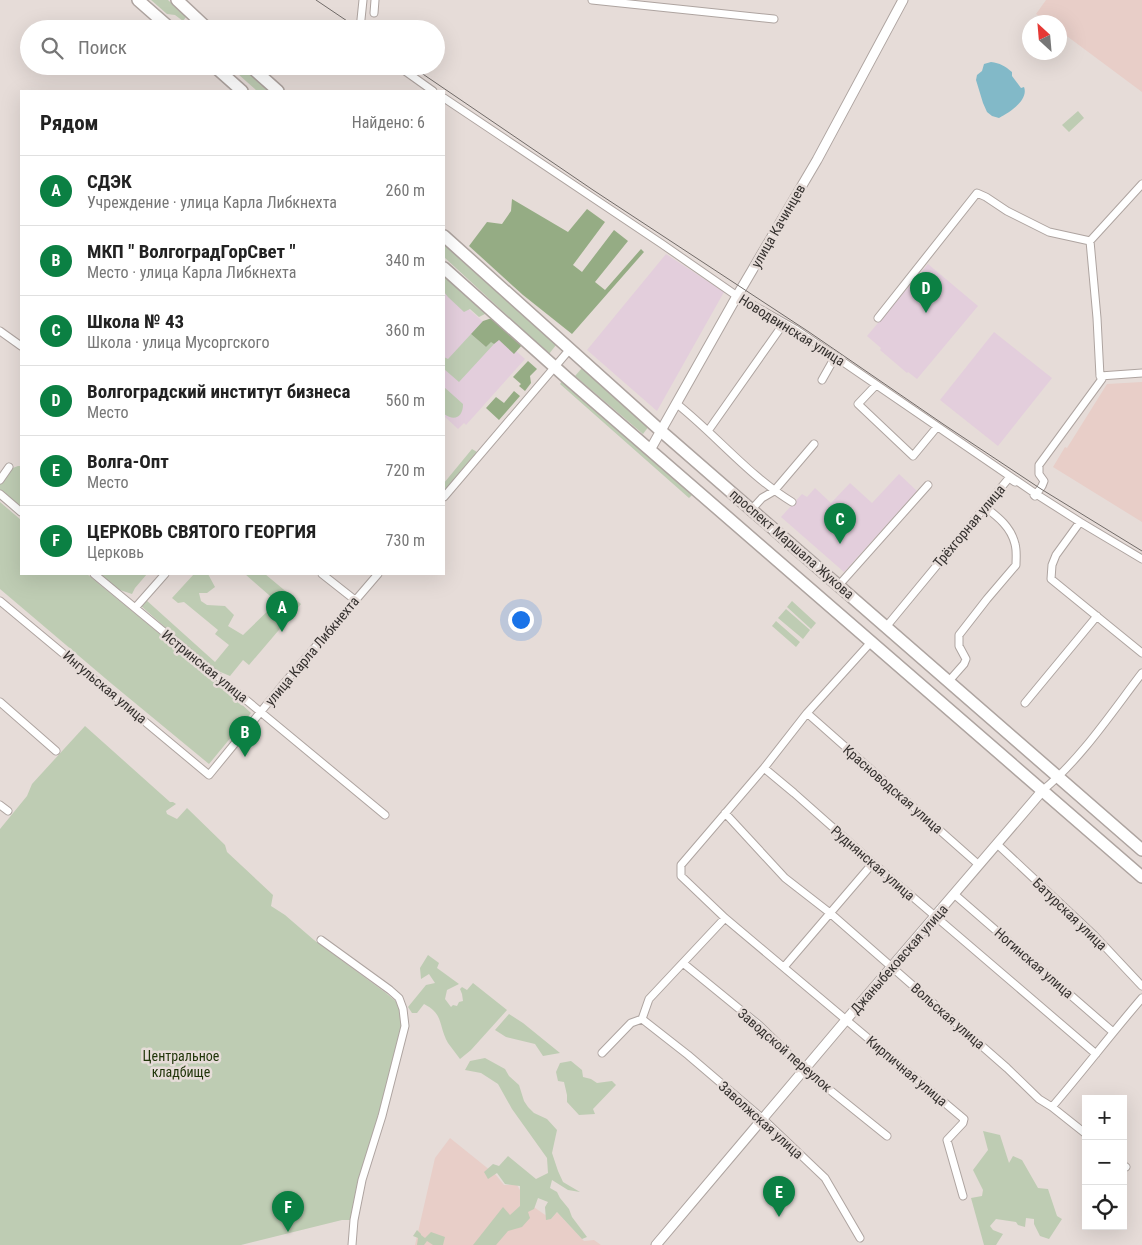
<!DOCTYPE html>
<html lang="ru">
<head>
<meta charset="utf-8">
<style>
	:root { --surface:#fff; --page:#f2f2f2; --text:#222; --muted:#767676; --line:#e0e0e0; --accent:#0b8043 }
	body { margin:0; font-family:"Roboto Condensed",sans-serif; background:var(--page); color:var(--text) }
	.controls { position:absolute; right:15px; bottom:15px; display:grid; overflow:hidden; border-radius:0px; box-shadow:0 5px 20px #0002 }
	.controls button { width:45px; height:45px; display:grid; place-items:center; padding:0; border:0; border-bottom:1px solid var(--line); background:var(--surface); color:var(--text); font:25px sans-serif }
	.compass { position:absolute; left:1022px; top:15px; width:45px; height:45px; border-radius:50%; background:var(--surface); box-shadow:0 5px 20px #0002; rotate:334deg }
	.you { position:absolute; left:520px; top:619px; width:18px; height:18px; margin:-12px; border:4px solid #fff; border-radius:50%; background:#1a73e8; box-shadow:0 0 0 8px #1a73e833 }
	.badge { display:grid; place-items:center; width:32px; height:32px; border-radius:50%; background:var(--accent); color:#fff; font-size:16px; font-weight:700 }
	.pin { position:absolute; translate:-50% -41px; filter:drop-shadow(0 1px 2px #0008) }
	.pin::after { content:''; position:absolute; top:26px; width:18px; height:15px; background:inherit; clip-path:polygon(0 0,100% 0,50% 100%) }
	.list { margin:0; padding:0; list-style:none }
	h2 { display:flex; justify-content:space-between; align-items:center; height:65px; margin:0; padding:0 20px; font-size:21px }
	h2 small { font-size:16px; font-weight:400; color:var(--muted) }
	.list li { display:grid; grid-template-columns:32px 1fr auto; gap:15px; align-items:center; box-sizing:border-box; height:70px; padding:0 20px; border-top:1px solid var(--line) }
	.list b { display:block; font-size:19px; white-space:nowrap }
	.list p { margin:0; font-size:16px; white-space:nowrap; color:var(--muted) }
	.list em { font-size:16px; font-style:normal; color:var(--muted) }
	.icon { flex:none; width:28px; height:28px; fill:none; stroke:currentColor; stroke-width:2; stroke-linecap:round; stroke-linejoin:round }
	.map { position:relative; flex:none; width:1142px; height:1245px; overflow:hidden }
	.search { position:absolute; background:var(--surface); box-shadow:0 5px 20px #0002; left:20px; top:20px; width:425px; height:55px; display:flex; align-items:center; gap:12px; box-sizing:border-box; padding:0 18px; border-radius:28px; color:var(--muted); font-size:19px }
	.panel { position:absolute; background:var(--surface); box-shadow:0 5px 20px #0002; left:20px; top:90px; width:425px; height:485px; border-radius:0px }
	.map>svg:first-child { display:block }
	.industrial { fill:#e8cec8 }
	.education { fill:#e3cedc }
	.green { fill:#beccb3 }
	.forest { fill:#95ac84 }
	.water { fill:#82b9c8 }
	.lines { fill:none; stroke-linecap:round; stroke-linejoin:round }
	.minor-casing { stroke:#aea4a0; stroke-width:9 }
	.secondary-casing { stroke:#aea4a0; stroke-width:11 }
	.trunk-casing { stroke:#aea4a0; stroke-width:14 }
	.minor { stroke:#fff; stroke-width:7 }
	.secondary { stroke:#fff; stroke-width:9 }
	.trunk { stroke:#fff; stroke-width:11 }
	.tram { stroke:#716b68; stroke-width:1 }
	.labels { text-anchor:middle; stroke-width:5; stroke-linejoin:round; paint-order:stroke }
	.street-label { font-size:14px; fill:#363230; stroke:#e6dcd8 }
	.park-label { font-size:14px; fill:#1f3408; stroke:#e6dcd8 }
</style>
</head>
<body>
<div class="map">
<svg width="1142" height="1245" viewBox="0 0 1142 1245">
	<rect width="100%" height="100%" fill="#e6dcd8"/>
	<path class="industrial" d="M1046,0H1142V92L1060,31V22H1048L1036,14Z
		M1142,382V522L1053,467L1065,447L1067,448L1107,384Z
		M450,1138L496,1175L504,1185H517L528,1203L551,1219L557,1212L584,1241L594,1240L601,1245H415L435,1158Z"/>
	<path class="education" d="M666,254L724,292L657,411L587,350Z
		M928,264L978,306L917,379L908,372L907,373L880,350L881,348L867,336Z
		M444,287L525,359L466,425L464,423L458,429L444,416Z
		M994,332L1052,378L998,446L940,400Z
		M899,474L917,491L844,572L781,517L802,494L807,497L815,488L831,503L850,483L872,503Z"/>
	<path class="green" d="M151,0H168L186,17L183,21L175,15L167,14Z
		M229,66H240L269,91H257Z
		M1078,111L1084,118L1069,132L1062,125Z
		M444,244L556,345L549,354L444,257Z
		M444,276L487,313L479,317L470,309L464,312L448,297L444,292L445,286L444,285Z
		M471,334L486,347L491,341L494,344L459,382L444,369V357L448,359Z
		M582,368L649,426L643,434L575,376Z
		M563,380L694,493L689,498L560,384Z
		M444,387L463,404C463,418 454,421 444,414Z
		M472,449L477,452L447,489L444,487V483Z
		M18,466H21V508L0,490V473Z
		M0,502L21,520V574H87L212,677L251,713L209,764L112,684L0,589Z
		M99,574H147L135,588L132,594L117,589Z
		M194,574H208L215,587L207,593H199L201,601L207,605L225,606L234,615L228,626L243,635L277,602L245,574H255L257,575L258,574H265L301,604L249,665L243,660L230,676L211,668L140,605L145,599L215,662L229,645L215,634L218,630L184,602L178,603L172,598Z
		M792,601L816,623L811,629L787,607Z
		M786,609L810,630L803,639L778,618Z
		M776,621L800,642L796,647L772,626Z
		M85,726L170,802H173L176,804L166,811L167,814L177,819L187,808L225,845L227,852L273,895L271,906L285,915L314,940L386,993L398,1003L402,1027L366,1177L358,1220H342L241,1245H0V829L27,796L32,784Z
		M428,955L439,963L437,968L459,984L447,990L445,999L451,1007L453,1005L457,1006L459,1002L463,1001L462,994L460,989L462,987L467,990L473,983L507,1010L471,1050L460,1059C456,1054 452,1048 448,1043C438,1025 444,1014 424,1004L417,1013H412L408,1007L426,985L435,983L429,974L421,979L420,968Z
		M509,1014L523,1023L560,1053L543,1056L535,1044L506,1037L495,1030Z
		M485,1058L505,1069L509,1076L519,1085L524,1101L528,1107L534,1113L547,1119L557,1130L552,1153L558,1171L563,1182L580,1192L568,1190L552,1180L550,1188L557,1192L560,1198L569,1209L572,1217L587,1237L582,1239L557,1212L551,1219L546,1220L545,1207L548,1202L538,1198L534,1209L528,1212L530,1218L522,1227L508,1231L496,1245H473L503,1207L510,1215L520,1206V1186L505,1184L497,1173L488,1179L484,1172L493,1164L499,1166L508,1156L536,1179L548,1173L547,1158L512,1109L498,1084L481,1073L465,1070L470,1061Z
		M571,1061L582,1070L583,1077L591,1079L597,1083L612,1081L616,1085L593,1109L595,1114L579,1115L567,1102V1095L564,1082L558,1081L556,1072L560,1063Z
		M983,1131L1000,1135L1009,1163L1013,1156L1022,1160L1038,1188L1048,1189L1057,1216L1062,1219L1049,1239L1040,1236L1034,1224V1219L1026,1218L1025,1227L1018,1225L1016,1222L996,1219L990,1226L993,1230L1003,1234L996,1245H984L971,1198L982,1196L983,1190L973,1170L988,1150Z
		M417,1230L421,1234V1235L425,1238L431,1232L445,1237L443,1245H433L427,1241L424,1245H417L418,1238L413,1236Z"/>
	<path class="forest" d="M512,199L568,232L587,209L605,222L573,265L582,272L614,230L628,241L595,282L605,290L641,249L644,252L572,334L523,295L469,246L487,222L502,224L511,211Z
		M492,318L522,345L514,354L499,340L494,344L491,342L486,347L471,334L483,321Z
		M528,361L537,369L530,376L531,383L525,391L519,386L521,384L513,377Z
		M514,391L520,396L499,420L486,408L496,397L504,403Z"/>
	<path class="water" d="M991,62C1000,63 1005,66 1012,72V76L1021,88L1024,87C1029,100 1009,113 999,118L992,116L987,112L983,103L976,80L977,75L982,71L984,64Z"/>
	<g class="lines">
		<g class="minor-casing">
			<path id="minor" d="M592,0L774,19
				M374,13L375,0
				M360,29L363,0
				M398,66L433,91
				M444,98L662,244L737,296L795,329L1036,494L1080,522L1142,559
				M878,318L977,193L986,197L1007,211L1049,232L1090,241
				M0,331L21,346
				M1100,376L1097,318L1090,241L1142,184
				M822,380L835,357
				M876,385L858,404L913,456L937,427
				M677,404C716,435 749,476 792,502
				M708,431L784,323
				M0,480L9,467
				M0,494L21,512
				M1034,495L1035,496L1042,486L1044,481L1039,474V465L1102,379L1100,376L1142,373
				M444,497L570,349
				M752,509L762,498L774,491L814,444
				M1080,522L1056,555L1052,565L1051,579L1142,653
				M94,574C191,655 288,734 385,815
				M322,574L355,600
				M839,585L928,485
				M0,601L209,775L281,687L378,574
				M135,608L165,574
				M886,627L985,507L1009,478L1015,482
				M872,641L807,713L764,768L681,865V876L725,918L964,1119L963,1123L947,1140L963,1196
				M949,681L964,664L966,659L959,646V635L987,599L1016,565C1016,558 1017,551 1015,544C1011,527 998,517 985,507
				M0,702L56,751
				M1025,703L1097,616
				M807,713L979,865
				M764,768L794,793L873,863L1096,1054
				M1043,790C1081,759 1112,712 1142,673
				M0,805L8,811
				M725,813L785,878L830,913L1007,1068L1039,1099L1052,1107L1086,1134
				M997,844L1094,935L1142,986
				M954,894L1113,1032
				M321,940L390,990L399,998L403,1009L405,1026L382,1116L362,1180L354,1220L352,1245
				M683,963L759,1025L805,1070L887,1136
				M784,967L873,863
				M642,1019L688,1055L763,1119L825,1178L860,1238
				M602,1053L631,1023L642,1019L649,999L725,918
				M1052,1107C1083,1071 1111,1034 1142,998
				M1123,1165L1126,1167"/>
		</g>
		<g class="secondary-casing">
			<path id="secondary" d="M650,450L737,296L817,160L903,0
				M656,1245L846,1020L1043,790"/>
		</g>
		<g class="trunk-casing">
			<path id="trunk" d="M138,0L171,29
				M177,0L208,29
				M214,66L242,91
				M250,66L278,91
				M444,236L661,431L1142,850
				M444,268L567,378L1142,877"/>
		</g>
		<use href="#minor" class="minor"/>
		<use href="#secondary" class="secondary"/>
		<use href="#trunk" class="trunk"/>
		<path class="tram" d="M316,0L359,29
			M411,66L593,190L809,332L943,424L1041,489L1142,551"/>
	</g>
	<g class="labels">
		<g class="street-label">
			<text transform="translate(778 226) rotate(-60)" y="5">улица Качинцев</text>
			<text transform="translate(792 330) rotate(32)" y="5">Новодвинская улица</text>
			<text transform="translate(969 526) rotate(-50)" y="5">Трёхгорная улица</text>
			<text transform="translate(792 544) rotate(41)" y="5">проспект Маршала Жукова</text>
			<text transform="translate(312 651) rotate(-50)" y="5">улица Карла Либкнехта</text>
			<text transform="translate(205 666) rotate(39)" y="5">Истринская улица</text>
			<text transform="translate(105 687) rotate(40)" y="5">Ингульская улица</text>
			<text transform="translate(893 789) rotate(41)" y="5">Красноводская улица</text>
			<text transform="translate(873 863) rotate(41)" y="5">Руднянская улица</text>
			<text transform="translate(1070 914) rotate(44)" y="5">Батурская улица</text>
			<text transform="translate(899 959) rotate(-49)" y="5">Джаныбековская улица</text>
			<text transform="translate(1034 963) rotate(41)" y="5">Ногинская улица</text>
			<text transform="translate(948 1016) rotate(41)" y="5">Вольская улица</text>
			<text transform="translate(785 1050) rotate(41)" y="5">Заводской переулок</text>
			<text transform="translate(907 1071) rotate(40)" y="5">Кирпичная улица</text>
			<text transform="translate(761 1120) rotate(42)" y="5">Заволжская улица</text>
		</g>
		<g class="park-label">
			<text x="181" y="1061">Центральное<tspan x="181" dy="16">кладбище</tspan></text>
		</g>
	</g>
</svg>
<div class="controls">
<button>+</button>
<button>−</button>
<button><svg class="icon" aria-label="locate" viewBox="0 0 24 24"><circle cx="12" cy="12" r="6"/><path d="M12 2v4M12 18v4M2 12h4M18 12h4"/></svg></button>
</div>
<svg class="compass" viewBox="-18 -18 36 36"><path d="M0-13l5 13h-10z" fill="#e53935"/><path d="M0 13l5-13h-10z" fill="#767676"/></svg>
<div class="you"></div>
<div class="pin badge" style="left:282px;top:632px">A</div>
<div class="pin badge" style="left:245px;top:757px">B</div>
<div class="pin badge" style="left:840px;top:544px">C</div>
<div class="pin badge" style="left:926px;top:313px">D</div>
<div class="pin badge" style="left:779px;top:1217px">E</div>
<div class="pin badge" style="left:288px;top:1232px">F</div>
<div class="search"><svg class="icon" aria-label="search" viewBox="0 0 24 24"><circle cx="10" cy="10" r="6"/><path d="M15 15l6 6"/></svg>Поиск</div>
<section class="panel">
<h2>Рядом<small>Найдено: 6</small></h2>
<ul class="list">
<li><span class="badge">A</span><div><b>СДЭК</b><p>Учреждение · улица Карла Либкнехта</p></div><em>260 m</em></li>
<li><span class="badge">B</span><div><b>МКП &quot; ВолгоградГорСвет &quot;</b><p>Место · улица Карла Либкнехта</p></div><em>340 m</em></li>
<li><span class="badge">C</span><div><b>Школа № 43</b><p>Школа · улица Мусоргского</p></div><em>360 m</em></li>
<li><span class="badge">D</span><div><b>Волгоградский институт бизнеса</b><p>Место</p></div><em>560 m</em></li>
<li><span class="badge">E</span><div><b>Волга-Опт</b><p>Место</p></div><em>720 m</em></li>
<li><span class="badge">F</span><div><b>ЦЕРКОВЬ СВЯТОГО ГЕОРГИЯ</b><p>Церковь</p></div><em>730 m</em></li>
</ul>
</section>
</div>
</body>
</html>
